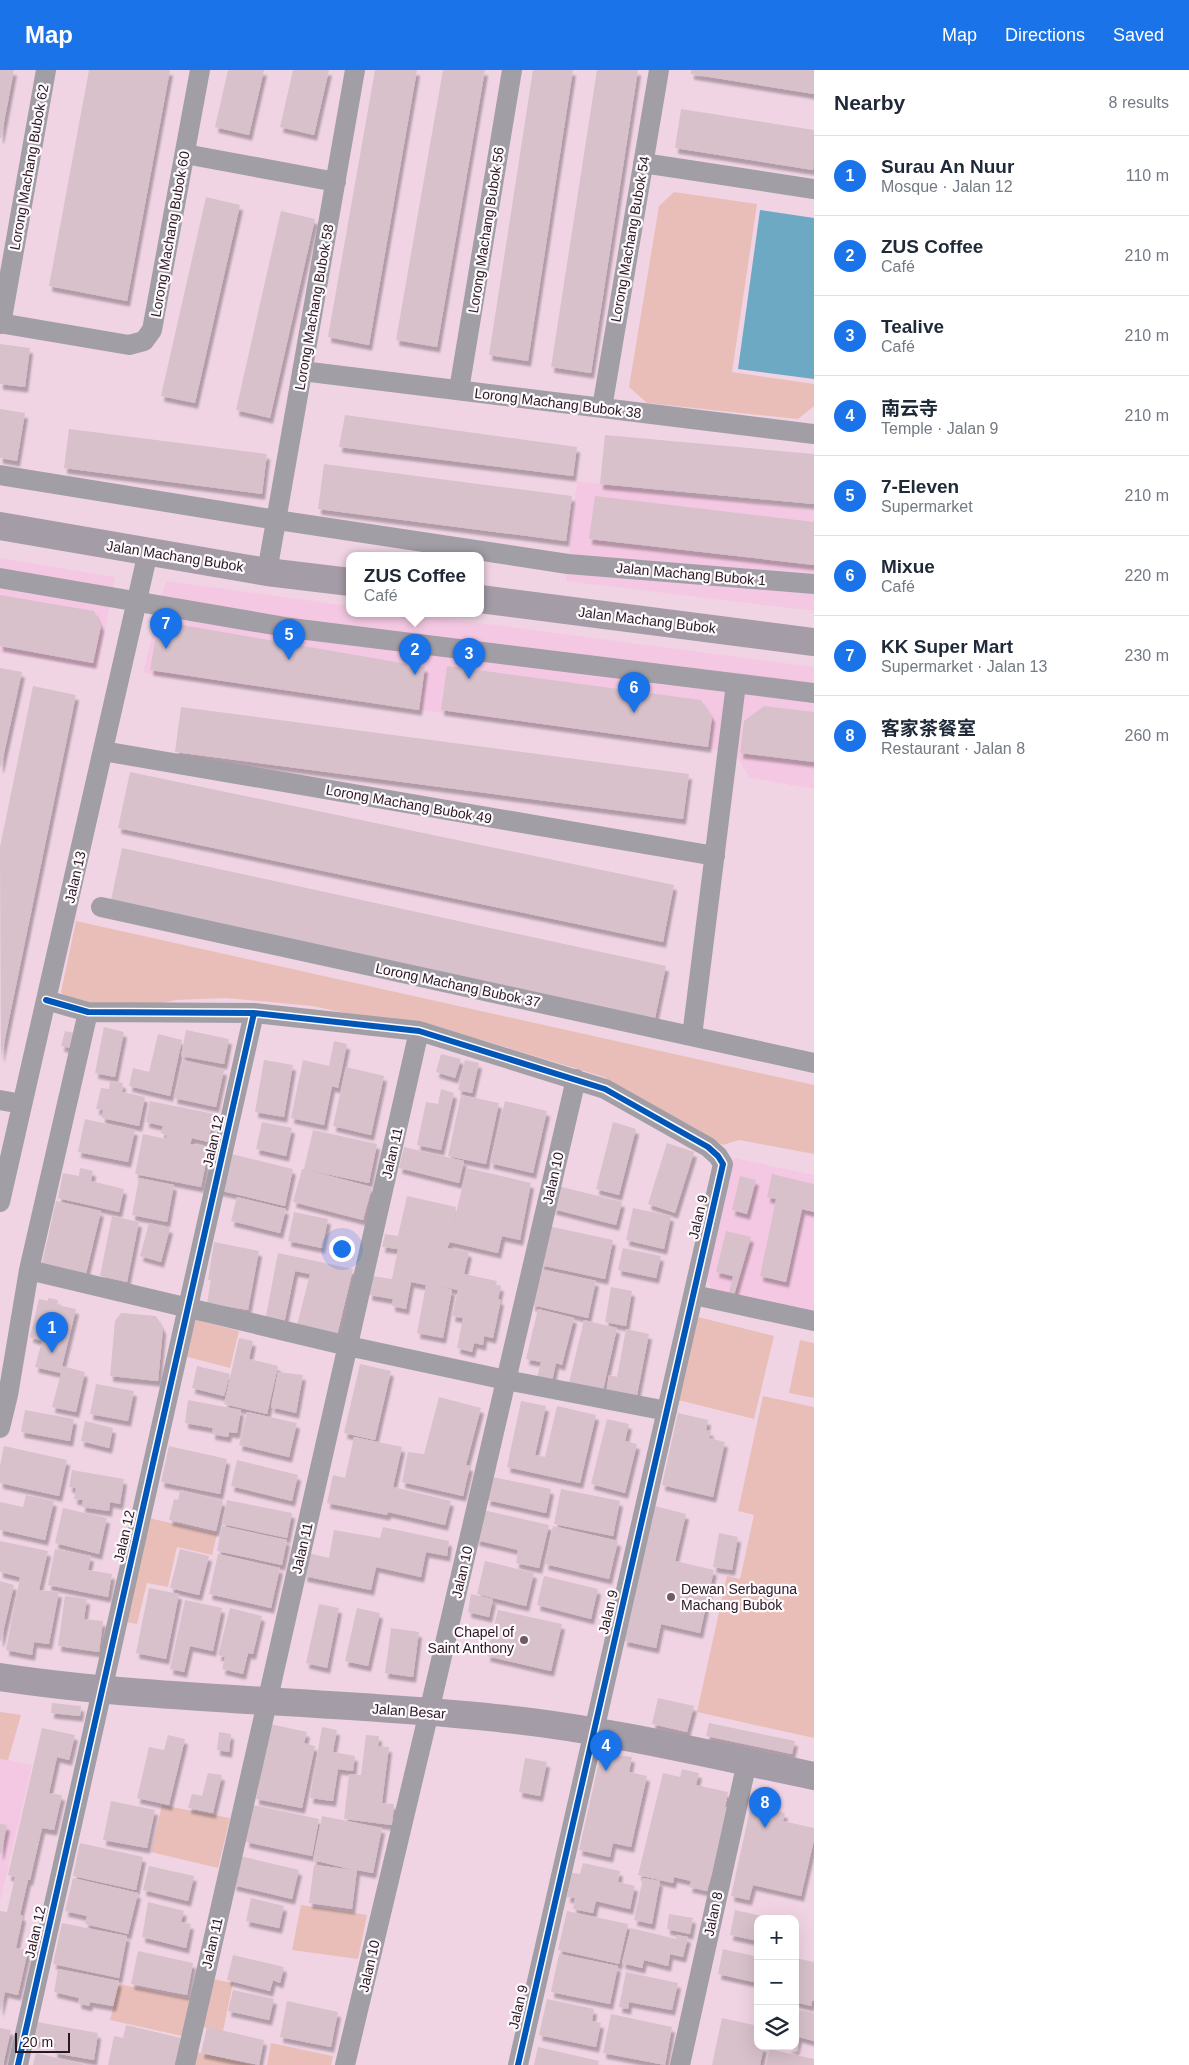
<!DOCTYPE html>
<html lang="en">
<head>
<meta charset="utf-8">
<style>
	:root { --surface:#fff; --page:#f6f6f7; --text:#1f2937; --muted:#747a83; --line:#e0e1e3; --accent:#1a73e8 }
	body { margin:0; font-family:Helvetica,"Noto Sans SC",sans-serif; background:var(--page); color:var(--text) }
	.controls { position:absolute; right:15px; bottom:15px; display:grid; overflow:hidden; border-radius:10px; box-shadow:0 5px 20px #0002 }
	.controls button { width:45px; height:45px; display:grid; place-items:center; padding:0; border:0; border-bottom:1px solid var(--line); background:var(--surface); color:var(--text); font:25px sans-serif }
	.scale { position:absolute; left:15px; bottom:12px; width:55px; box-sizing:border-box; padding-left:5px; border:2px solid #291822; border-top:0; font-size:14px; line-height:18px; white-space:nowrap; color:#291822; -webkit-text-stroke:4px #fef9fc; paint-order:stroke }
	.you { position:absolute; left:341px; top:1178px; width:18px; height:18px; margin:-12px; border:4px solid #fff; border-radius:50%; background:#1a73e8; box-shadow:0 0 0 8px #1a73e833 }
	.badge { display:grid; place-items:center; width:32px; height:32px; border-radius:50%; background:var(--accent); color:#fff; font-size:16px; font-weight:700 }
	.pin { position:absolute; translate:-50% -41px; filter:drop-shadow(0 1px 2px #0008) }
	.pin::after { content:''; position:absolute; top:26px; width:18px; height:15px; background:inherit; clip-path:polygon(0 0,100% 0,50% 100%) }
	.popup { position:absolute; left:346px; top:482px; width:138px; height:65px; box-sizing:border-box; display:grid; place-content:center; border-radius:10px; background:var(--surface); filter:drop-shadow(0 1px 4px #0005); font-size:16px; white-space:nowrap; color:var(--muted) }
	.popup b { font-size:19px; color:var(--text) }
	.popup::after { content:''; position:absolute; left:50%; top:100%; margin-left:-10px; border:10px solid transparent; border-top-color:var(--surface) }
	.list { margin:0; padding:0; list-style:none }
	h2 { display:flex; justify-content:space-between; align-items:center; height:65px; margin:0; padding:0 20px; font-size:21px }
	h2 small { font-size:16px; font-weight:400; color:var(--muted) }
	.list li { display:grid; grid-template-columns:32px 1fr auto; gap:15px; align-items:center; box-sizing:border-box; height:80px; padding:0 20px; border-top:1px solid var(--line) }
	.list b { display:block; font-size:19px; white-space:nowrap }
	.list p { margin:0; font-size:16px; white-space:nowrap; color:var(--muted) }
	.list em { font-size:16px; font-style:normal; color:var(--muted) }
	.icon { flex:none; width:28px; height:28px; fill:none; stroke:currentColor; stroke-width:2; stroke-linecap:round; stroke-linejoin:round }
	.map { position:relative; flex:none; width:814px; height:1995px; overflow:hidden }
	header { display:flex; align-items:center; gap:30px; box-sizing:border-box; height:70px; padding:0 25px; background:var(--accent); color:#fff }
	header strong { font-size:24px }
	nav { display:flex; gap:28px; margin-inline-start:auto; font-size:18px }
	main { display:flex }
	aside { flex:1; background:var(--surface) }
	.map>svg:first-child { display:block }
	.built { fill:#f4c8e2 }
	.green { fill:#e9beb9 }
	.water { fill:#6ea9c4 }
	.building { fill:#d8c1ca; filter:url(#shadow) }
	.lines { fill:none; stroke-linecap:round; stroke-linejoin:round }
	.street { stroke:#a29ea6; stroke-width:20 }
	.secondary { stroke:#a49ca7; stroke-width:28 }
	.cycleway-casing { stroke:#fef9fc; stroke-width:9 }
	.cycleway { stroke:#0057b8; stroke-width:6 }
	.poi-dot { fill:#6f5a66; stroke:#fef9fc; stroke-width:2 }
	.labels { text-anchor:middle; stroke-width:4.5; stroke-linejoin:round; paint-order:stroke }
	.street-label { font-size:14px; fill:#291822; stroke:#fef9fc }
	.poi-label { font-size:14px; fill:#291822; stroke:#fef9fc; text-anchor:start }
</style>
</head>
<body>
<header>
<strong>Map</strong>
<nav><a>Map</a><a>Directions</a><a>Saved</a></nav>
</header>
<main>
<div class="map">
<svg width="814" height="1995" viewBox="0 0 814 1995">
	<defs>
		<filter id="shadow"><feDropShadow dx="3" dy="5.5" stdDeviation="1" flood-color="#0004"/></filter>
	</defs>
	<rect width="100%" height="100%" fill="#f0d4e4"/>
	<path class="built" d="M577,411L814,440V541L566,511Z
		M0,488L115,507L98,599L0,582Z
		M166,511L350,536V544H410L814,597V719L750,708L734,682L143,603Z
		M734,1088L814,1105V1242L712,1220L705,1203Z
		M0,1642L21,1645L8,1690L32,1695L0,1832Z"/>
	<path class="green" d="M674,122L757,134L732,302L814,314V336L798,349L647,333L629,317L659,136Z
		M76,851L814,1015V1084L739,1070L723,1075L651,1039L604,1007L485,971L412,952L359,946L312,936L226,928L176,930L124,942L69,933L61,922Z
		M694,1246L774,1266L754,1349L674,1329Z
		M193,1249L239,1261L230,1298L184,1286Z
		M800,1270L814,1273V1328L789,1323Z
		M763,1326L814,1337V1668L697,1642L727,1506L740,1509L754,1445L738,1441Z
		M145,1447L217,1464L212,1485L177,1477L168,1517L147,1513L137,1554L120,1551Z
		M0,1642L21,1645L8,1690L0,1689Z
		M162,1735L230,1748L218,1798L151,1782Z
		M301,1835L367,1845L358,1889L292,1880Z
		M212,1909L233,1913L223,1961L202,1957Z
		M119,1914L190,1929L182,1966L110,1950Z
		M271,1973L333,1986L331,1995H267Z
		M196,1982L253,1995H194Z"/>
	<path class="water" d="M760,140L814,148V309L738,299Z"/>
	<path class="building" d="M0,0H14L1,68H0Z
		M89,0H170L127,231L49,216Z
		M228,0H264L249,65L215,57Z
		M293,0H329L314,65L280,57Z
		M375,0H417L369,275L328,267Z
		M443,0H485L437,277L396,270Z
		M533,0H573L528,291L489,285Z
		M597,0H638L591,303L551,297Z
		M691,0H814V24L691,4Z
		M681,39L814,60L813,100L675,78Z
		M206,127L240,135L195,333L161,326Z
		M281,141L315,149L270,348L236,340Z
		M0,274L30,278L25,317L0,314Z
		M0,339L25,343L17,391L0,388Z
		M345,345L577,377L573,406L339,377Z
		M69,359L267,384L262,424L64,398Z
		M605,365L814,384V434L600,414Z
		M324,394L572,426L566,471L318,439Z
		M595,426L814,452V495L589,469Z
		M0,525L94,541L101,556L93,593L0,576Z
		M176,554L425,597L419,640L150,600L155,571Z
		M447,596L701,630L712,647L708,677L441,640Z
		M0,598L22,602L1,697H0Z
		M33,616L76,625L1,988L0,777Z
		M764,636L814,642V692L740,683L744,651Z
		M181,637L689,704L683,749L175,682Z
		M130,702L674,815L663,872L118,758Z
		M122,778L666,896L655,948L111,830Z
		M104,957L124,962L115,1007L95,1003Z
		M186,960L229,969L224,994L181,986Z
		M65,961L75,963L71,978L61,976Z
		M158,964L182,970L170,1026L129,1016L133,998L149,1002Z
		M334,971L347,974L338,1018L332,1016L324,1055L291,1048L303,990L329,996Z
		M441,984L461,989L455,1008L436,1002Z
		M183,990L224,1000L216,1037L174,1028Z
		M264,990L293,995L284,1047L255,1042Z
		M465,990L479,993L472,1023L458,1020Z
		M346,997L384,1006L371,1065L333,1056Z
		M110,1011L123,1013L122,1022L145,1027L139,1056L102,1048L103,1040L96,1039L101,1018L109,1019Z
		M441,1019L454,1023L441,1080L417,1075L426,1032L438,1034Z
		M461,1025L499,1033L486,1094L448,1086Z
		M150,1031L214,1044L208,1072L192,1068L190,1074L209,1077L201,1117L135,1104L143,1064L166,1069L167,1065L161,1063L163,1056L146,1052Z
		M505,1031L547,1041L533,1103L490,1093Z
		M85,1049L135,1060L128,1092L78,1082Z
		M262,1052L292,1058L286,1086L256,1079Z
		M613,1052L636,1059L619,1125L596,1119Z
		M313,1060L377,1074L369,1113L307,1100L372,1117L363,1150L293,1132L302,1099H304Z
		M667,1073L694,1082L675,1143L648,1134Z
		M404,1077L464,1091L459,1113L399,1098Z
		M227,1083L293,1099L285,1136L218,1120Z
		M80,1098L93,1101L91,1111L124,1119L119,1142L58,1128L63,1103L79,1106Z
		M467,1098L531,1113L520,1170L502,1166L498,1183L450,1172L447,1178L469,1182L464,1204L497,1211L496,1215L501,1216L498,1229L501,1230L493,1268L484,1266L483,1275L474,1273L472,1282L457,1278L463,1248L452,1246L458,1220L439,1216L452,1220L443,1268L417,1263L426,1215L411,1212L406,1239L392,1236L393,1229L369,1225L372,1206L392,1209L398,1179L382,1177L385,1164L398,1166L407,1126L456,1137L454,1151Z
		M772,1104L814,1114V1142L802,1139L786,1212L760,1206L776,1129L767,1127Z
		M740,1106L756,1110L747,1144L732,1140Z
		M139,1108L174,1115L167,1152L132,1145Z
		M558,1116L622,1132L616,1155L553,1139Z
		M237,1127L286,1139L280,1163L231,1151Z
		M56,1131L101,1141L84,1212L40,1202Z
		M633,1138L671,1146L664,1179L626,1170Z
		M294,1142L328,1149L322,1178L288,1171Z
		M112,1146L139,1152L127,1212L100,1206Z
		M149,1153L170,1158L161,1192L140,1186Z
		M548,1156L613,1170L605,1209L540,1195Z
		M726,1161L751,1167L734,1225L729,1223L733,1206L716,1202Z
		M214,1172L259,1181L248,1240L207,1233L211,1210H208Z
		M623,1178L661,1186L656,1208L618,1200Z
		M278,1183L353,1199L336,1269L296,1259L310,1204L295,1201L284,1254L265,1251Z
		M540,1199L596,1211L588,1248L532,1235Z
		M611,1217L632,1221L626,1256L605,1252Z
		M48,1228L58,1230L57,1235L76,1239L62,1296L85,1302L76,1342L52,1337L61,1303L35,1297L42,1271L30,1267L39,1229L48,1231Z
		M538,1239L574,1248L562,1295L556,1293L552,1311L537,1307L541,1292L526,1289Z
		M121,1243L156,1246L163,1259L158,1311L110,1306L115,1251Z
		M584,1250L617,1258L602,1325L568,1317Z
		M626,1259L649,1264L636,1330L606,1324L609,1305L617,1307Z
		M239,1268L253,1271L249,1289L278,1296L267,1344L224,1334Z
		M360,1294L391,1301L375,1370L344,1363Z
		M197,1296L230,1304L224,1326L192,1318Z
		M278,1302L303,1305L296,1343L271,1337Z
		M96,1314L134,1321L128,1351L90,1344Z
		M439,1327L481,1338L466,1395L470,1396L463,1426L402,1412L408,1382L424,1384Z
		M188,1330L241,1340L237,1363L229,1362L228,1367L212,1364L213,1358L185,1353Z
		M521,1331L546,1336L535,1385L545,1387L557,1336L596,1345L580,1413L507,1397Z
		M25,1340L74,1349L70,1371L21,1362Z
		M247,1342L297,1353L289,1387L239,1375Z
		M678,1343L708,1350L706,1360L711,1361L709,1368L725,1372L713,1427L662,1415Z
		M607,1349L629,1354L625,1371L637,1374L625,1423L591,1414Z
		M85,1351L113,1358L109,1378L81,1371Z
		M354,1367L402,1377L393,1417L451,1431L445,1455L388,1442L387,1445L327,1433L333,1405L345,1408Z
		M4,1376L67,1390L59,1426L0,1413V1396Z
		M169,1376L227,1389L220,1424L161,1412Z
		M237,1390L298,1405L292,1431L231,1416Z
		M72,1400L124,1409L120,1434L110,1432L109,1441L82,1437L83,1430L74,1429L76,1418L69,1417Z
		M492,1407L551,1419L546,1443L487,1430Z
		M561,1419L620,1431L613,1466L554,1454Z
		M180,1420L223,1431L216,1461L169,1450L174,1429L178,1430Z
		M26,1425L54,1431L45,1470L0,1460V1432L23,1437Z
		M227,1430L292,1443L287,1468L222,1454Z
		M655,1436L686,1444L675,1491L714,1500L700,1563L661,1554L656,1578L624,1571Z
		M63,1438L107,1448L99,1484L55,1473Z
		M483,1440L549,1455L539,1498L516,1493L518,1480L476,1470Z
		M222,1456L287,1470L282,1495L217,1481Z
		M553,1456L618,1471L609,1509L545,1494Z
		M383,1457L449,1471L447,1486L426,1482L421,1507L376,1497L371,1520L304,1506L308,1483L329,1488L334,1460L380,1468Z
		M719,1463L738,1467L732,1500L713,1497Z
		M0,1471L48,1481L39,1520L59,1522L49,1574L34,1572L32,1585L6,1580L20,1507L0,1502Z
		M55,1479L91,1486L88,1500L112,1504L108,1527L48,1515Z
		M180,1479L209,1486L199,1525L170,1518Z
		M218,1484L280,1498L271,1538L209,1524Z
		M485,1491L534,1503L526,1536L477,1524Z
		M544,1506L598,1519L591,1549L537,1535Z
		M0,1511L14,1515L1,1571H0Z
		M149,1518L179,1524L166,1589L136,1583Z
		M471,1524L493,1529L489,1547L468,1542Z
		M65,1526L87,1529L84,1549L103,1551L99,1582L58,1576Z
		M185,1530L222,1538L213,1581L190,1576L184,1602L170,1599Z
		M319,1534L339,1538L327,1598L306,1593Z
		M230,1538L262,1546L253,1584L248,1583L243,1604L222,1599L225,1587L218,1585Z
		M357,1538L380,1543L368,1596L345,1591Z
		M498,1540L562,1554L551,1601L487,1586Z
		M391,1558L419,1562L413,1607L385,1603Z
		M658,1628L694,1636L687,1662L652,1654Z
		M52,1633L81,1636L80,1646L51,1643Z
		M709,1653L795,1671L792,1684L706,1666Z
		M270,1654L307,1662L304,1673L315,1676L302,1738L256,1729Z
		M322,1657L337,1660L333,1682L355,1686L353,1701L338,1699L333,1731L310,1728Z
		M42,1658L75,1665L69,1690L57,1687L49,1723L62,1725L54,1760L42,1758L30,1810H28L20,1845L23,1846L16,1878L28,1880L18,1925L5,1922L0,1942V1841L7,1842L15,1807L8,1805Z
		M219,1662L231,1664L229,1682L217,1680Z
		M168,1665L185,1669L169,1735L137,1728L149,1677L164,1680Z
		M366,1665L379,1666L378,1676L389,1677L382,1733L394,1734L392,1755L344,1749L349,1704L361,1705Z
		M601,1683L632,1687L629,1702L647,1706L631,1777L613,1773L610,1787L579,1780Z
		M525,1688L547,1692L540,1726L519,1722Z
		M682,1699L699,1703L696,1715L728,1722L725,1737L729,1738L713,1807H711L707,1821L689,1817L691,1811L674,1807L673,1813L638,1805L663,1703L680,1707Z
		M208,1703L222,1705L213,1743L188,1738L192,1724L202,1726Z
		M111,1731L155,1740L147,1778L103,1770Z
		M253,1735L319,1749L312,1786L246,1772Z
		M751,1735L785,1743L783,1751L814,1758V1770L801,1826L753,1815L749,1830L731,1826Z
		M322,1746L382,1758L373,1803L357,1800L352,1839L309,1833L314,1795L354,1800L313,1790Z
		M0,1754L7,1755L1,1784H0Z
		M80,1773L143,1787L136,1820L73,1806Z
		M240,1786L299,1800L292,1829L233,1815Z
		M583,1793L620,1801L618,1812L635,1816L630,1839L596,1831L593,1843L573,1839L575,1828L567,1827L572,1803L580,1804Z
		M149,1796L194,1806L188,1831L143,1820Z
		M73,1808L138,1823L128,1864L85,1854L87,1846L65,1841Z
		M643,1808L660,1811L652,1854L634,1850Z
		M251,1828L284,1836L279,1858L246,1851Z
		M148,1832L184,1841L181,1852L191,1854L186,1878L142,1867Z
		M735,1840L771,1848L758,1849V1871L730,1865Z
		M567,1841L628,1854L619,1894L558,1880Z
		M669,1844L693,1848L690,1864L667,1859Z
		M62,1853L127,1866L119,1908L53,1894Z
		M631,1858L676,1869V1865L688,1867L683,1887L670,1884L668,1896L644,1890L642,1898L622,1893Z
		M723,1879L758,1887V1913L718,1904Z
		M138,1881L193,1893L187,1925L131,1914Z
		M559,1884L618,1896L610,1934L551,1922Z
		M233,1885L284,1897L280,1913L273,1910L270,1921L227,1910Z
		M795,1888L814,1892V1931H812L811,1936L795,1932Z
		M58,1899L119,1911L113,1936L90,1932L89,1936L78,1933L79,1928L54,1922Z
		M626,1902L678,1913L672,1940L629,1932L628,1939L619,1937Z
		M233,1920L274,1929L269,1950L228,1941Z
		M547,1929L594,1939L592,1951L601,1953L596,1977L539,1965Z
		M287,1931L338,1942L331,1977L280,1967Z
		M795,1939L814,1943V1971L799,1967L796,1980L787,1977L795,1976Z
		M611,1944L672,1957L665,1995L603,1983Z
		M722,1948L758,1956V1976H764L760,1995H712Z
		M37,1952L98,1963L94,1990L54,1983L56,1974L34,1971Z
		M126,1955L181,1968L175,1995H108L114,1966L123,1968Z
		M207,1957L264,1970L259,1995L201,1983Z
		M0,1958L11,1960L3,1995H0Z
		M538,1977L599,1991L598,1995H534Z
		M769,1979L814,1989V1995H766Z
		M36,1983L83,1994V1995H33Z"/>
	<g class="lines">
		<path class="street" d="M185,84L336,112
			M643,93L814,119
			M0,253L129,275L144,271L152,260L200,0
			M1,254L46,0
			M302,301L814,364
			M459,320L512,0
			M602,338L659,0
			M0,405L277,450L568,494L814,514
			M267,502L355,0
			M0,508L291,558L814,623
			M103,681L715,786
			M101,837L814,993
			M46,930L88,942L254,943L419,961L605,1019L708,1077L718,1086L723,1094L518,1995
			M692,966L736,614
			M0,1030L22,1034
			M0,1132L148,482
			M29,1200L348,1276L506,1310L667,1341
			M694,1225L814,1251
			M0,1358L8,1325L29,1200L88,942
			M18,1995L254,943
			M185,1995L419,961
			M345,1995L429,1642L576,1009
			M680,1995L747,1692"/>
		<path class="secondary" d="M0,456L267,502L350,512
			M480,529L814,572
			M0,1607C167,1632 338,1630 506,1649C610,1660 712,1685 814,1706"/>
		<g class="cycleway-casing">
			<path id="cycleway" d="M46,930L88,942L254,943L419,961L605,1019L708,1077L718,1086L723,1094L518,1995
				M18,1995L254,943"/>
		</g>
		<use href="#cycleway" class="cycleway"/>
	</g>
	<g class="poi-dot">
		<circle cx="671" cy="1527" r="5"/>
		<circle cx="524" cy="1570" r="5"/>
	</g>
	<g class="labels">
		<g class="street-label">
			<text transform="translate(29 97) rotate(-80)" y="5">Lorong Machang Bubok 62</text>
			<text transform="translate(486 160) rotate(-81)" y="5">Lorong Machang Bubok 56</text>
			<text transform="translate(170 164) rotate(-80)" y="5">Lorong Machang Bubok 60</text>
			<text transform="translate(630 169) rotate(-80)" y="5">Lorong Machang Bubok 54</text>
			<text transform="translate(314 237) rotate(-80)" y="5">Lorong Machang Bubok 58</text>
			<text transform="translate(558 333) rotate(7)" y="5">Lorong Machang Bubok 38</text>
			<text transform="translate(175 486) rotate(9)" y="5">Jalan Machang Bubok</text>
			<text transform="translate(691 504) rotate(5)" y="5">Jalan Machang Bubok 1</text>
			<text transform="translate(647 550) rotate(7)" y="5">Jalan Machang Bubok</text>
			<text transform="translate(409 734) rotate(10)" y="5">Lorong Machang Bubok 49</text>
			<text transform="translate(75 807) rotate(-77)" y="5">Jalan 13</text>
			<text transform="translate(458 915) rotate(12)" y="5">Lorong Machang Bubok 37</text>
			<text transform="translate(213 1071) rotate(-77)" y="5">Jalan 12</text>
			<text transform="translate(392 1083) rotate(-77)" y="5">Jalan 11</text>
			<text transform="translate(553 1108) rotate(-77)" y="5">Jalan 10</text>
			<text transform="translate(698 1147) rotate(-77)" y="5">Jalan 9</text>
			<text transform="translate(124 1466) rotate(-77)" y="5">Jalan 12</text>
			<text transform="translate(302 1478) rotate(-77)" y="5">Jalan 11</text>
			<text transform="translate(462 1502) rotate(-77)" y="5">Jalan 10</text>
			<text transform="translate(608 1542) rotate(-77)" y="5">Jalan 9</text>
			<text transform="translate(409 1641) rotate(4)" y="5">Jalan Besar</text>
			<text transform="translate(713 1844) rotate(-78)" y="5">Jalan 8</text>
			<text transform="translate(35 1862) rotate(-77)" y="5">Jalan 12</text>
			<text transform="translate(212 1873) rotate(-77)" y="5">Jalan 11</text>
			<text transform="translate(369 1896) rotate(-77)" y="5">Jalan 10</text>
			<text transform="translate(518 1937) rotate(-77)" y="5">Jalan 9</text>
		</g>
		<g class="poi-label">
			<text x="681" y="1524">Dewan Serbaguna<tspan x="681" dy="16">Machang Bubok</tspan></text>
			<text x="514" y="1567" text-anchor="end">Chapel of<tspan x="514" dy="16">Saint Anthony</tspan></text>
		</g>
	</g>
</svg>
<div class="controls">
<button>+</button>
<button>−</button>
<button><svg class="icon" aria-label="layers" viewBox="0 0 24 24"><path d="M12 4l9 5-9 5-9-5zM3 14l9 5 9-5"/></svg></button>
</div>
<div class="scale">20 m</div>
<div class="you"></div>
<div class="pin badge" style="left:52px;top:1283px">1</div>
<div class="pin badge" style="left:415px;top:605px">2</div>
<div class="popup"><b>ZUS Coffee</b>Café</div>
<div class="pin badge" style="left:469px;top:609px">3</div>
<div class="pin badge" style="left:606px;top:1701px">4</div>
<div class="pin badge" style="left:289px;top:590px">5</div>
<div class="pin badge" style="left:634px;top:643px">6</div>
<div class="pin badge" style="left:166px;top:579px">7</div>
<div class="pin badge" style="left:765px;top:1758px">8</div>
</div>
<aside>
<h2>Nearby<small>8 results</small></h2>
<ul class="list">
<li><span class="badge">1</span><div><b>Surau An Nuur</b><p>Mosque · Jalan 12</p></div><em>110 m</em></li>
<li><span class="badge">2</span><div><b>ZUS Coffee</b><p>Café</p></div><em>210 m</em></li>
<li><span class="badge">3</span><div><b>Tealive</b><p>Café</p></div><em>210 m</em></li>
<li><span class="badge">4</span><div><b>南云寺</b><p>Temple · Jalan 9</p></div><em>210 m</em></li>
<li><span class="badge">5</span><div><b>7-Eleven</b><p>Supermarket</p></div><em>210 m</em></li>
<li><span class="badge">6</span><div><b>Mixue</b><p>Café</p></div><em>220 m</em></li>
<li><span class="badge">7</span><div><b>KK Super Mart</b><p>Supermarket · Jalan 13</p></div><em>230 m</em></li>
<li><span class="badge">8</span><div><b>客家茶餐室</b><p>Restaurant · Jalan 8</p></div><em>260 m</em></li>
</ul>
</aside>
</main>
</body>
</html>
